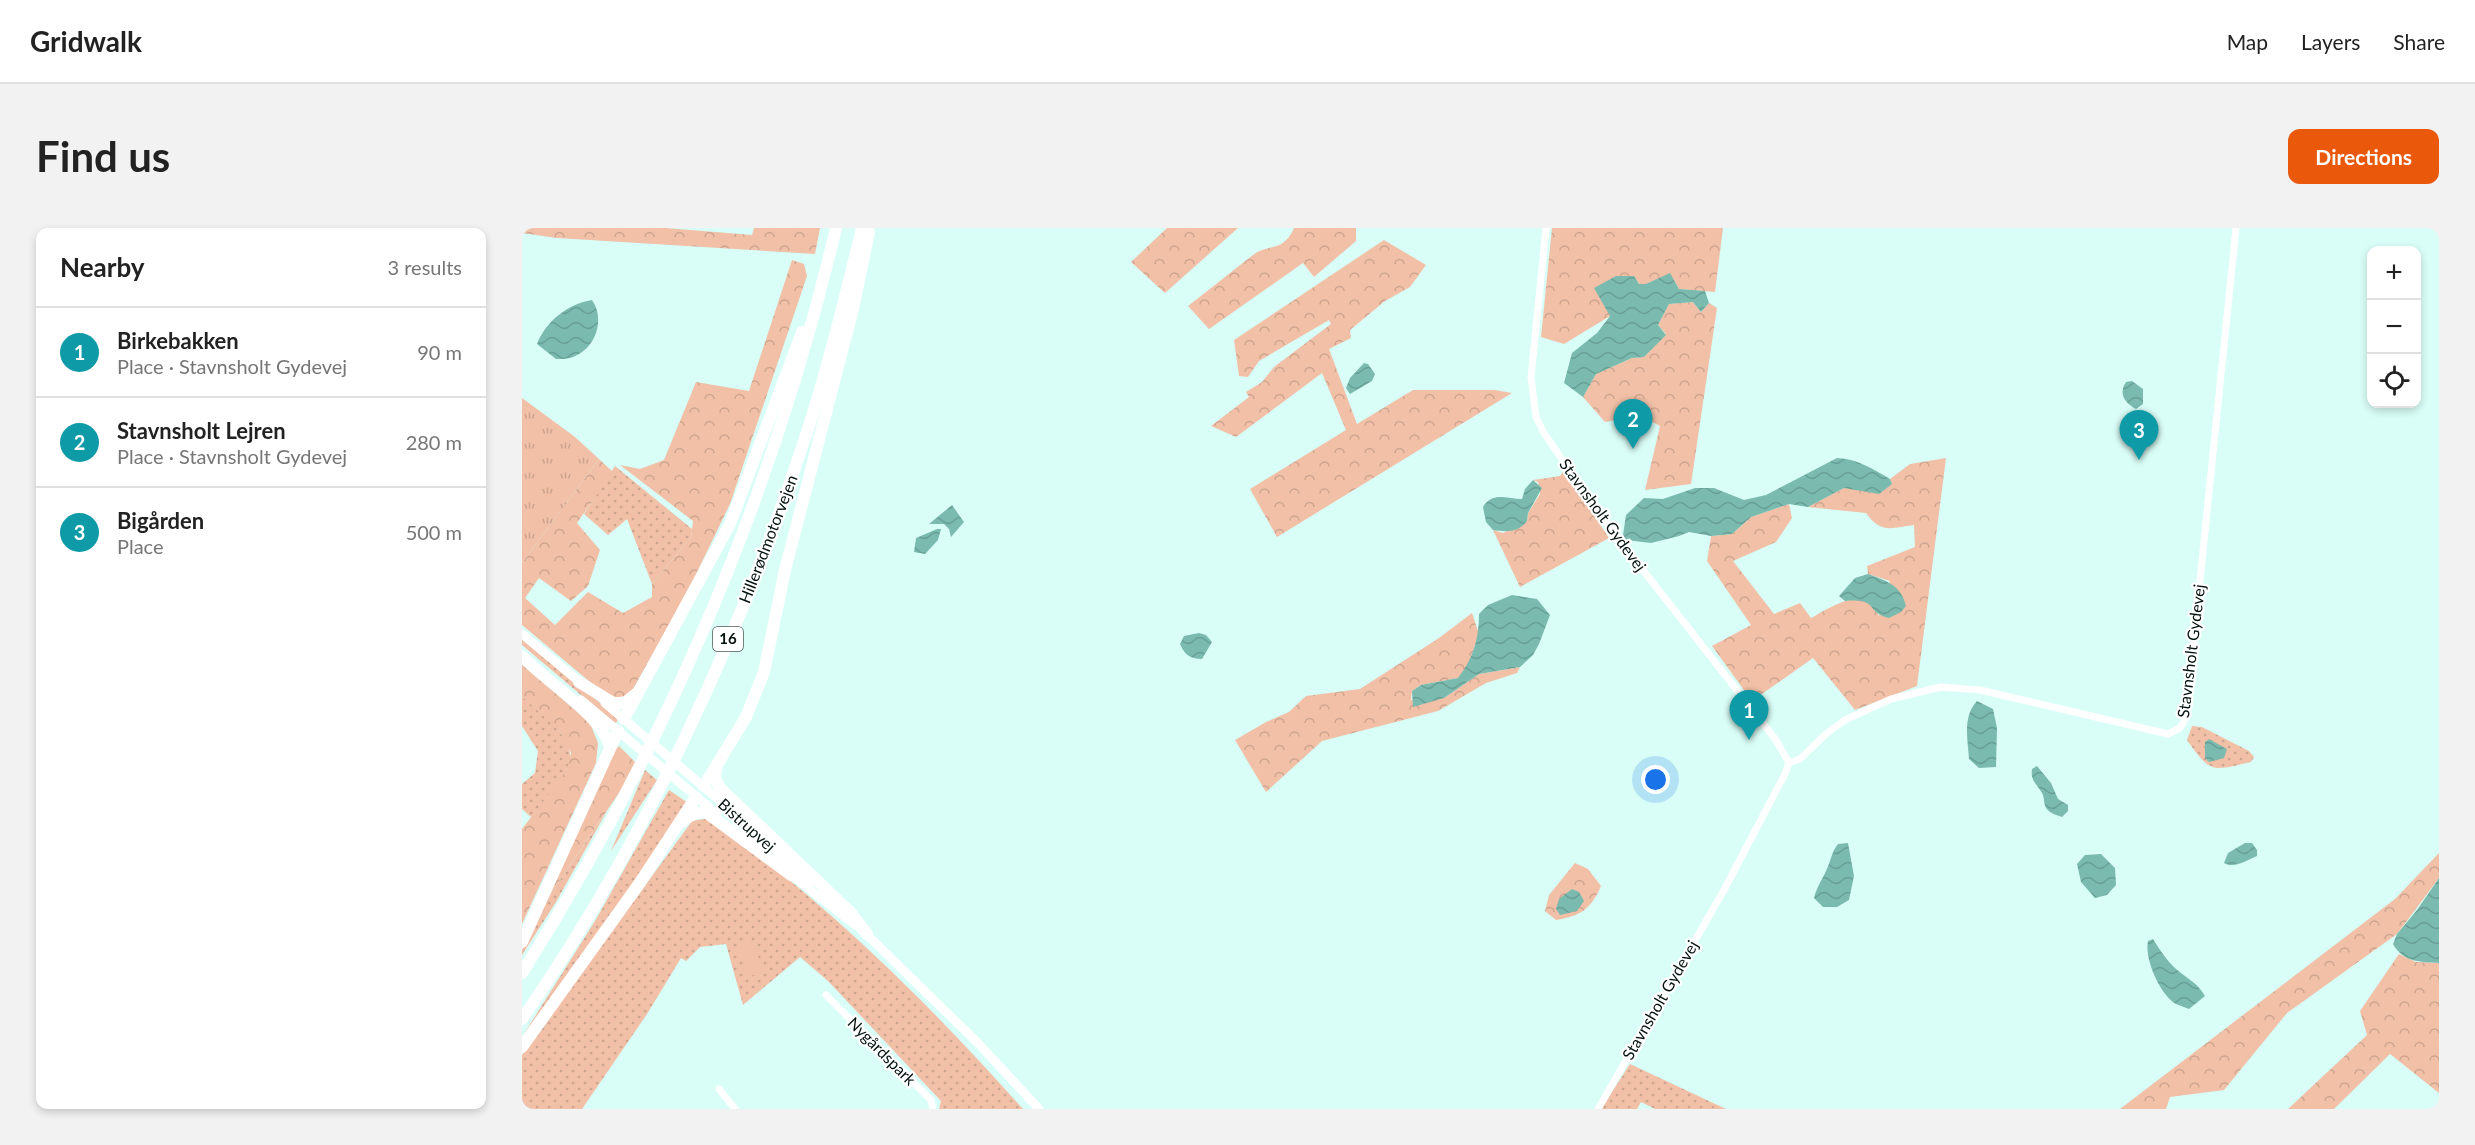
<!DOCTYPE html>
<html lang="en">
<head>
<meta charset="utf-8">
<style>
	:root { --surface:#fff; --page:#f2f2f2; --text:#222; --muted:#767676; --line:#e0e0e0; --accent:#ea580c }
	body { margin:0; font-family:Lato,sans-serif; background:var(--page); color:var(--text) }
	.controls { position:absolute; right:18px; top:18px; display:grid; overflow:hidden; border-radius:12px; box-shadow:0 3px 9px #0003 }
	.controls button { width:54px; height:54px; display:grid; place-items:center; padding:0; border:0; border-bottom:2px solid var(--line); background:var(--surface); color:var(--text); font:30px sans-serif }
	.you { position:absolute; left:1134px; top:552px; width:21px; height:21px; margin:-15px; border:4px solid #fff; border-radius:50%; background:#1a73e8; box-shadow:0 0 0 9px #1a73e833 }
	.badge { display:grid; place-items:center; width:39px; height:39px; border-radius:50%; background:var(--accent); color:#fff; font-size:20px; font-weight:700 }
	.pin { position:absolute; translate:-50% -50px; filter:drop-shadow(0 2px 3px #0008) }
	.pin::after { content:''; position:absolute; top:32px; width:21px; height:18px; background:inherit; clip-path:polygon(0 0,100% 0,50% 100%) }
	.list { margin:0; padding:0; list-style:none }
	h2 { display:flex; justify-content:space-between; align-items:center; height:78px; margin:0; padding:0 24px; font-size:26px }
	h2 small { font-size:20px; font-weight:400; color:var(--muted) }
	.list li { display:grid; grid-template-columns:39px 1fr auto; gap:18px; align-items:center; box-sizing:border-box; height:90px; padding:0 24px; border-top:2px solid var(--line) }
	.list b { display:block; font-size:22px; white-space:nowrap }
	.list p { margin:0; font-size:20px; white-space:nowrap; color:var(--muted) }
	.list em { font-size:20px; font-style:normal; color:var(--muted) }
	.icon { flex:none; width:33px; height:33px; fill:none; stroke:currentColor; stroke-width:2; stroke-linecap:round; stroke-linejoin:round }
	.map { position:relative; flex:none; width:1917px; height:881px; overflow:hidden; border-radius:12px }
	header { display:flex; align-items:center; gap:36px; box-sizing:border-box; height:84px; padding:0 30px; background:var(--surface); border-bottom:2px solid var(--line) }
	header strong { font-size:28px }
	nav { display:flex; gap:33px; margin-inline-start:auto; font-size:21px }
	.intro { display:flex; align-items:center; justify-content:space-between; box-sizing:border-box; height:144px; padding:0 36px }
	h1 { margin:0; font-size:42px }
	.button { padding:15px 27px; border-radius:12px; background:var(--accent); color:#fff; font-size:21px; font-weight:700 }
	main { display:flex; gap:36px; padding:0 36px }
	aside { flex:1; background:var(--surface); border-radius:12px; box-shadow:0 3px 9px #0003 }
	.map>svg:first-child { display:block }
	.grass { fill:url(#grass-dots) }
	.forest { fill:url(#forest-crowns) }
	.park { fill:url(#park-tufts) }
	.garden { fill:#f1c0a7 }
	.water { fill:url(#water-waves) }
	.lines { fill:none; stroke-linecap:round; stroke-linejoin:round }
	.minor { stroke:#fff; stroke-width:7 }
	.secondary { stroke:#fff; stroke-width:9 }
	.motorway { stroke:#fff; stroke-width:12 }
	.labels { text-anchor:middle; stroke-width:4.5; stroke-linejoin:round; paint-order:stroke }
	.shield { fill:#fff; stroke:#4f5957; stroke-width:1.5 }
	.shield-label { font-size:15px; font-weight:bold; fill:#03120f }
	.street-label { font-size:16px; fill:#03120f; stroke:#fff }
</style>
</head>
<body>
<header>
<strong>Gridwalk</strong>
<nav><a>Map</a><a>Layers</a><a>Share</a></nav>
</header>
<div class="intro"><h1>Find us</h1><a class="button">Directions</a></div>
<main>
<aside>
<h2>Nearby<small>3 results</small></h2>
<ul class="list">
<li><span class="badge" style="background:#0f9aa8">1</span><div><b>Birkebakken</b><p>Place · Stavnsholt Gydevej</p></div><em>90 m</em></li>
<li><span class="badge" style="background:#0f9aa8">2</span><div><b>Stavnsholt Lejren</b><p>Place · Stavnsholt Gydevej</p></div><em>280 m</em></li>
<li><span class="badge" style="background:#0f9aa8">3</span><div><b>Bigården</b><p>Place</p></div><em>500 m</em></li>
</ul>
</aside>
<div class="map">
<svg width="1917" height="881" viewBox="0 0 1917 881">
	<defs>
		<pattern id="grass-dots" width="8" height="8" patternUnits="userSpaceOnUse" patternTransform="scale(1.5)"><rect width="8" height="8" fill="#f1c0a7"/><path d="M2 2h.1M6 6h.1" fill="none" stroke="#cda48f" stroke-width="1.8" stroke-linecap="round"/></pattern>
		<pattern id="forest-crowns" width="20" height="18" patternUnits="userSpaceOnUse" patternTransform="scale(1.5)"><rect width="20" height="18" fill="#f1c0a7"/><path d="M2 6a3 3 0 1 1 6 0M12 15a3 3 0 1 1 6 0" fill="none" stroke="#cda48f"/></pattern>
		<pattern id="park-tufts" width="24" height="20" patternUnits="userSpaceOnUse" patternTransform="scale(1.5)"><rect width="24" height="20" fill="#f1c0a7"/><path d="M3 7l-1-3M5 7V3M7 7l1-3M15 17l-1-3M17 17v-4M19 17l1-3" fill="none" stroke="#cda48f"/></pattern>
		<pattern id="water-waves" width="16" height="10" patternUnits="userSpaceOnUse" patternTransform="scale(1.5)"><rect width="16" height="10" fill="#7abaaf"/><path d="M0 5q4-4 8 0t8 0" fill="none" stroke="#689f95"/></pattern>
	</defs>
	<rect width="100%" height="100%" fill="#d9fef7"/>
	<path class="grass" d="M93,238L170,301L169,309L130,356L105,291L86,307L62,286Z
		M0,410L95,489V494L92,495L0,417Z
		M0,468C19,486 62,514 44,544C35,560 21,575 9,589L0,581V556L13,545L16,523L0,498Z
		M1670,498L1680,499L1727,523L1732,529L1729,534C1690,543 1689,546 1665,512Z
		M123,542L135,552L89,623Z
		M147,562L166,575L75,706L0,809L73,693Z
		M85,583L34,674L0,727V722L25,671Z
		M187,590C219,615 253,639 284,666C362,732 433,805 501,881H417L419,873L306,753L278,729L221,777L204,716L178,719L164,733L159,730L125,786L60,881H0V827L170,593Z
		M1108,836L1204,881H1133L1119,874L1115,881H1079Z"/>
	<path class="forest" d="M0,0H144L230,7L232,0H298L293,26L35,10L0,5Z
		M645,0H716L643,65L609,34Z
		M772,0H834V13L792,49L781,35L687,101L666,78C688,61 709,44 731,27C747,15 761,25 772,0Z
		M1030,0H1201L1193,64L1157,61L1148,46L1124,56H1117L1112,48L1088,88L1042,116L1019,109Z
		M862,12L904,37L888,59L863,73L828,102L829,110L807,121L835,196L891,162H973L990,165L755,309L728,261L824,202L800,145L714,209L689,198L727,169L724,164L740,154L752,139L809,96L807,92L737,133L726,149L717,148L712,112Z
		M270,32L282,36L285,48L208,276L165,365L111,461L102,469H86L0,397V335L77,231L91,244L55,295L78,322L66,358L49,373L17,350L3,370L33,397L66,364L101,385L130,369V356L169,309L171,293L98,237L118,241L142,232L174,154L227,163Z
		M1171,74L1179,84L1187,75L1195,80L1169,256L1123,262L1138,198L1117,187L1083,194L1061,169L1074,146L1110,130L1122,129L1144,106L1136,97L1147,76Z
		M1424,230L1395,458L1333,482L1291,430L1230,473L1190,418L1229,397L1185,333L1189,308L1210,306L1229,289L1267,276L1270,290L1254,314L1211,333L1252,386L1278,375L1289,390C1304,382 1332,362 1348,376C1352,379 1355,384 1357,388L1368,353L1346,346L1345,338L1393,319L1392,297C1369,300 1359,306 1344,285L1286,279L1322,260L1370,256L1368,251L1388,236Z
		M1042,242L1087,310L998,359L971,302L981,305L1005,293L1006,285L1018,266L1016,254L1011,252L1038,248Z
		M950,385L957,406L946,438L936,450L899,457L890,463L889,472L922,470L957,446L998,439L995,445L964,455L916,483L800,513L744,564L713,512L744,494L767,484L784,468L838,461L917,410Z
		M0,436L68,495L76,515L74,535L0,696V601L45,542L49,525L38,504L0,468Z
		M97,518L116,537L25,671L90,525Z
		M1917,625V650L1875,706L1765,785L1702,862L1648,869L1644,881H1598L1873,671Z
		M1053,635L1066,641L1079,658C1069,681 1059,688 1034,692L1023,683L1027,667Z
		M1877,726L1894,734L1917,735V865L1868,826L1812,881H1766L1845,807L1838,783Z"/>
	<path class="park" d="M0,170L53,209L77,231L0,335Z"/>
	<path class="garden" d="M230,713L242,743L227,749L215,719Z"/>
	<path class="water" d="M1148,45L1157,61L1183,63L1187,75L1179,84L1171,74L1147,76L1136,97L1144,107L1122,129L1110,130L1074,146L1061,169L1042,155L1050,125L1075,105L1088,88L1072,60L1094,48H1112L1117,56H1124Z
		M70,72C84,92 73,123 48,130C44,131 38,131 34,131L15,116C24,93 46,76 70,72Z
		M842,135L846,136L853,146L850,153L828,166L824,160L828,150Z
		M1610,153L1621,161V176L1614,181C1603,175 1596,166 1604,154Z
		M1315,230C1336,231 1351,241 1368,251L1370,256L1357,266L1322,260L1286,279L1267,276L1229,289L1210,306L1189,308L1167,304L1157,308L1129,315L1104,312L1101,307L1104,287L1122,270L1141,271L1173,260H1192L1222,272L1244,267Z
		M1011,252L1020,260L1006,285L1005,293C996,305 984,304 971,302L964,294L961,279C971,263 985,271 1000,271L1003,261Z
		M430,277L442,294L429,309L427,301L422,296H407Z
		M415,301H419L416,312L403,326L392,324L394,310Z
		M1346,346C1365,353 1379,357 1384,378L1379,384L1367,390C1343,385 1358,370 1323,373L1317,368L1333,350Z
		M990,367L1015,371L1028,387L1017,416L1011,427L998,439L957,446L922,470L891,479L890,463L899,457L936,450C951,431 957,411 957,386L966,377Z
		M677,405L684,407L690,414L680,431C668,431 662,426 658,416L662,408Z
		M1455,473L1471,481L1475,500L1474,539L1457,540L1447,531C1446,512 1440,489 1455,473Z
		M1687,511L1705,521L1702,530L1687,534L1683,530V514Z
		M1515,538L1529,555L1536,571L1546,577V583L1540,589C1537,588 1531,586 1528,584C1521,579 1523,573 1521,567C1516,556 1508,554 1510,541Z
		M1326,615L1332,648L1327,672L1315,679H1301L1292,670C1296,656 1299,654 1304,643C1309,633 1309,625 1316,616Z
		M1723,615H1730L1735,622V628C1725,632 1712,641 1702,635L1706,625Z
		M1579,626L1593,640L1594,657L1585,667L1573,670L1559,654L1555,636L1563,627Z
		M1917,650V735C1898,734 1881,734 1871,716L1875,706L1895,682Z
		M1050,661L1057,664L1062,673L1055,683L1038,687L1034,681L1037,671Z
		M1631,711C1639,724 1647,736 1659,745C1669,753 1676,756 1683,768L1667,781C1663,779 1658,778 1654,776C1638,767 1622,730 1626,713Z"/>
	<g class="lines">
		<path class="minor" d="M1024,0L1009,149L1014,189L1022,205L1081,291L1254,512L1267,535L1263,546L1202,662L1076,881
			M1267,535L1278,531L1305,505L1323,492L1369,471L1419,459L1458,462L1646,506L1658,500L1664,490L1714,0
			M304,767L409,872L411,881
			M197,861L213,881"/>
		<path class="secondary" d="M0,406L60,456
			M59,472L195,586
			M83,475L230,600L289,655
			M264,643L336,699
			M341,703L456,815L517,881"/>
		<path class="motorway" d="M0,428C23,453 80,487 88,519
			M57,454L93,476L104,474L114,466
			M102,491L208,296L280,104
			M194,540L193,551L198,560L328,684L345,706
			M182,558L224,489L242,444L263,342L331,81L347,4
			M160,594C169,587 174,583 185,585L269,647
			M0,714L96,503
			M0,745C147,513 251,267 314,0
			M0,791C124,613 219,407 286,201C307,135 324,67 340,0
			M0,819L117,656L174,569"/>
	</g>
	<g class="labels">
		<rect class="shield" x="191" y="399" width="30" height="24" rx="4.5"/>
		<g class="shield-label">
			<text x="206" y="416">16</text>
		</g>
		<g class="street-label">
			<text transform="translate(1081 287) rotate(54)" y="6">Stavnsholt Gydevej</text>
			<text transform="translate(246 311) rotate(-69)" y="6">Hillerødmotorvejen</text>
			<text transform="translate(1669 423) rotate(-83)" y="6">Stavnsholt Gydevej</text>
			<text transform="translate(225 597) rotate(42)" y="6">Bistrupvej</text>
			<text transform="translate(1138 772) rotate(-60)" y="6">Stavnsholt Gydevej</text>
			<text transform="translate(360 823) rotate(45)" y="6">Nygårdspark</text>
		</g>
	</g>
</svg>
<div class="controls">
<button>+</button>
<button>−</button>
<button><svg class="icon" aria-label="locate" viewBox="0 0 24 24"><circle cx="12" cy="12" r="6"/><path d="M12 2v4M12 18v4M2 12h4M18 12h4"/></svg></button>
</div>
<div class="you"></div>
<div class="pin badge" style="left:1227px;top:512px;background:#0f9aa8">1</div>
<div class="pin badge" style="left:1111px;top:221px;background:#0f9aa8">2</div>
<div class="pin badge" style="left:1617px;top:232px;background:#0f9aa8">3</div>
</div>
</main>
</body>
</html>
